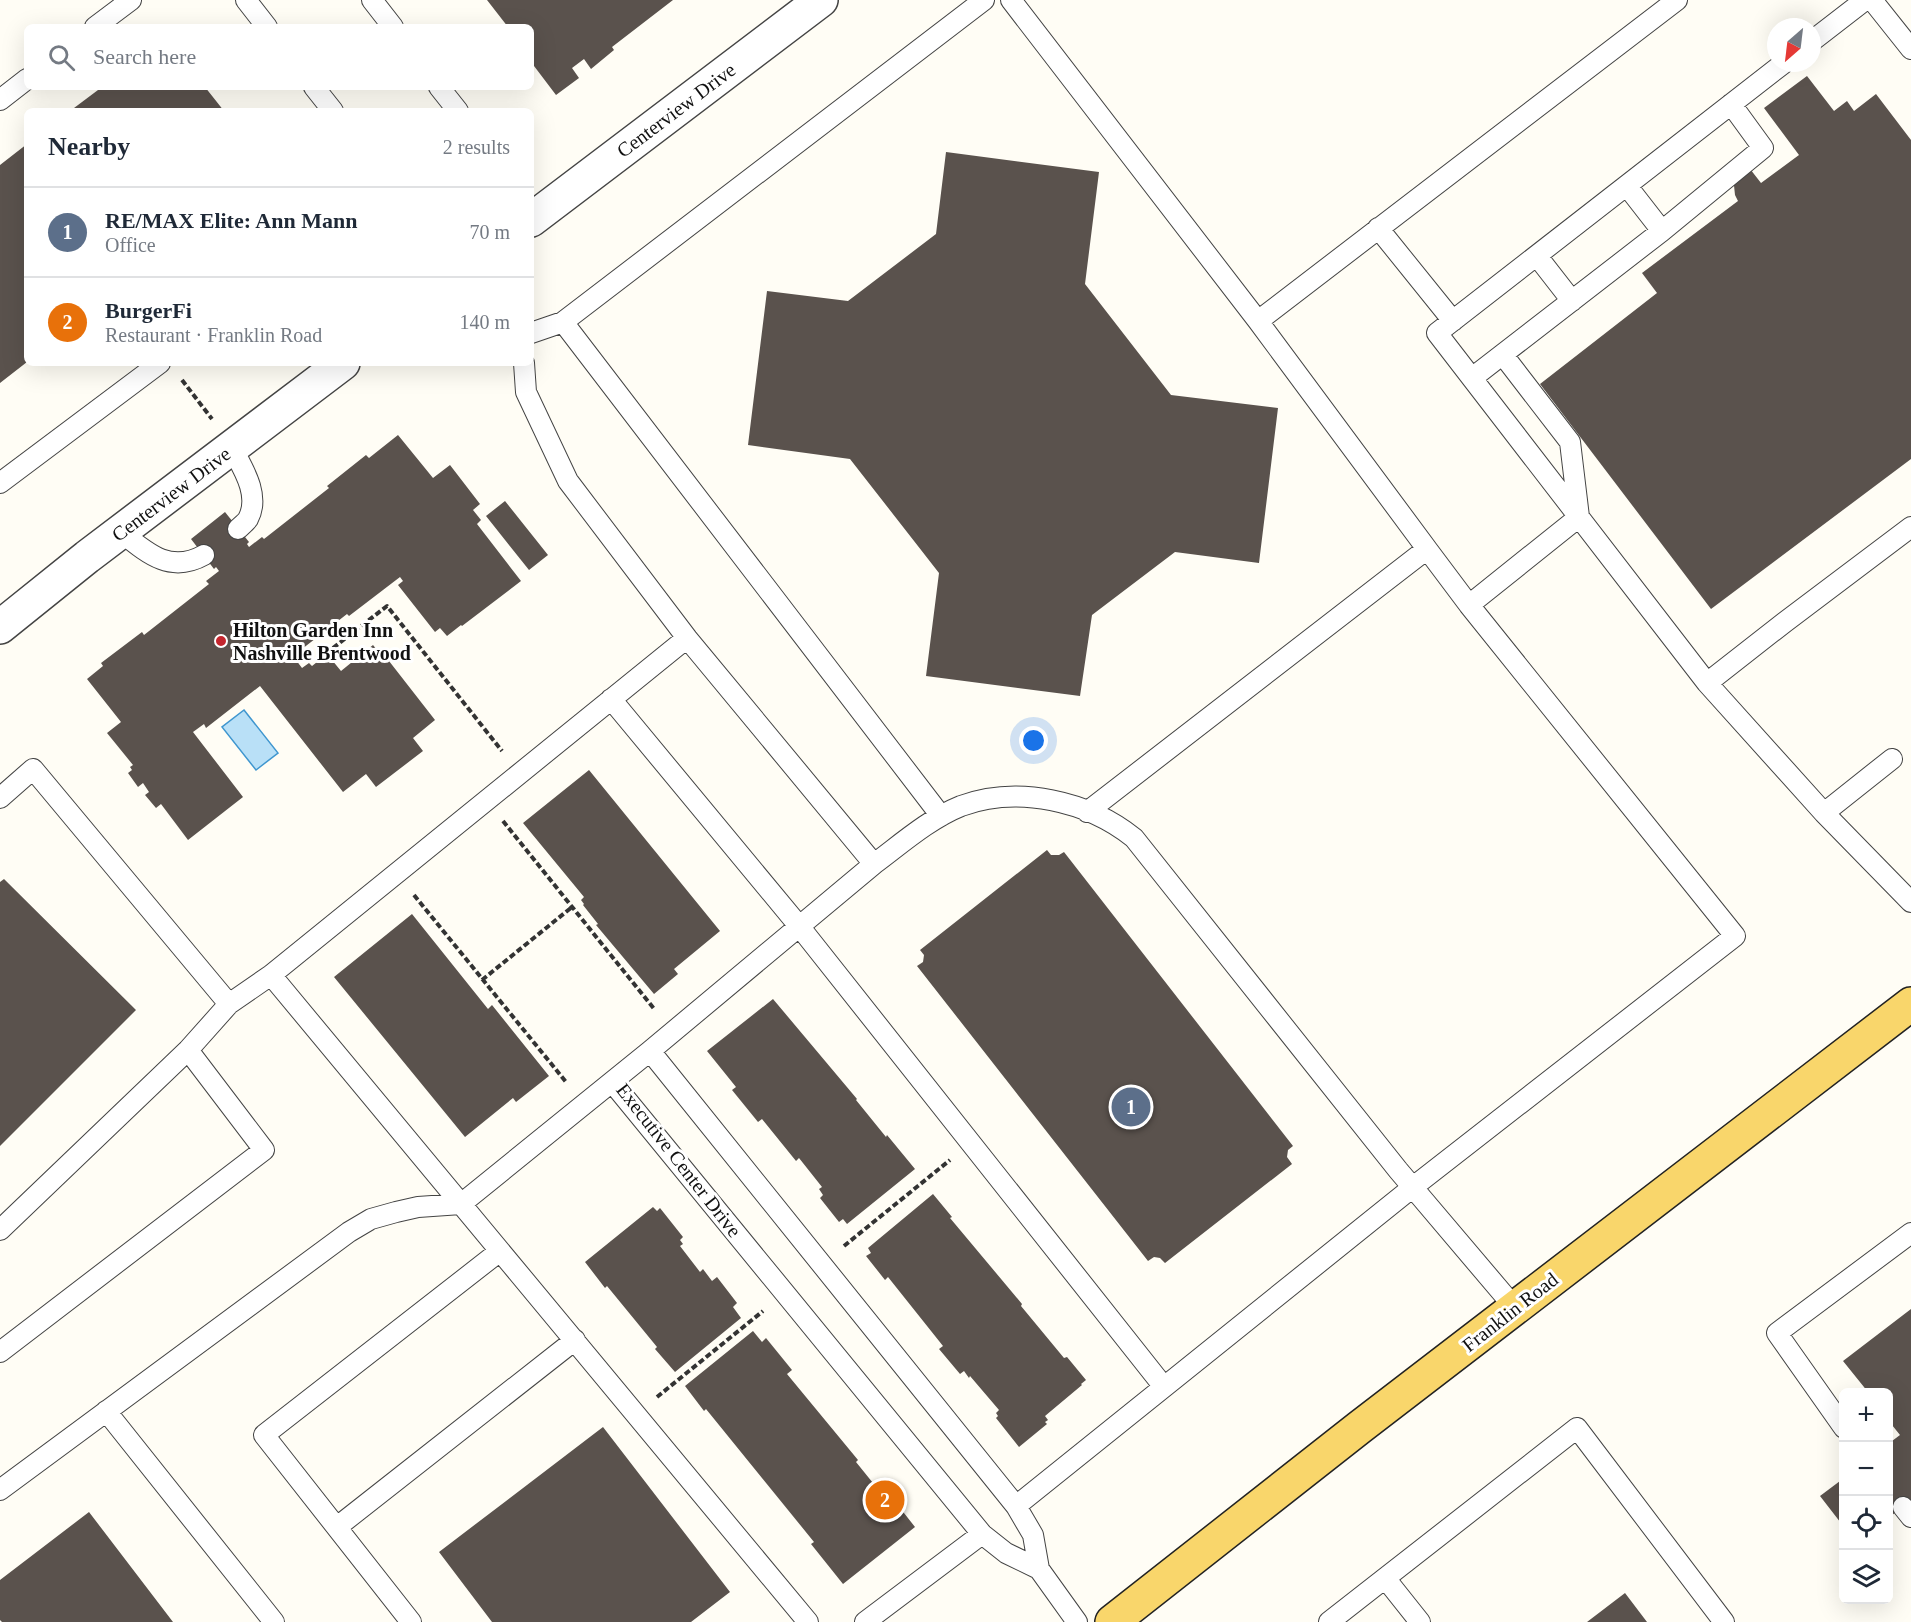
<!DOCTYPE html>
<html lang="en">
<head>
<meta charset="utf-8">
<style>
	:root { --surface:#fff; --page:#f6f6f7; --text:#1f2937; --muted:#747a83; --line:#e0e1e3; --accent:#2563eb }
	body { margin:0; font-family:Georgia,serif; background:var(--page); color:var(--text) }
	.controls { position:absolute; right:18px; bottom:18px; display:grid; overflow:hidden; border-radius:9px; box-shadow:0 6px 24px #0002 }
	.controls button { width:54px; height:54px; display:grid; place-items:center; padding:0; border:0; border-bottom:2px solid var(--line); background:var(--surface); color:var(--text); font:30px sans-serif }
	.compass { position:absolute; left:1767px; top:18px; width:54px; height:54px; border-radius:50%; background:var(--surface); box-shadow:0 6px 24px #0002; rotate:208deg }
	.you { position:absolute; left:1034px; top:741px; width:21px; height:21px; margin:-15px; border:4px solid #fff; border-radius:50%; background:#1a73e8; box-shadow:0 0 0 9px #1a73e833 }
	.badge { display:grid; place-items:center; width:39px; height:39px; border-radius:50%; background:var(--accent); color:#fff; font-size:20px; font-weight:700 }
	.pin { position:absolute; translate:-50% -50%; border:3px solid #fff; box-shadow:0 2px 6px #0006 }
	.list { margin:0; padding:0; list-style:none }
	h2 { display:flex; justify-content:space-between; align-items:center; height:78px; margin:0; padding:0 24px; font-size:26px }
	h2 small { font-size:20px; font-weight:400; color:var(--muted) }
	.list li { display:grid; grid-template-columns:39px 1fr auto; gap:18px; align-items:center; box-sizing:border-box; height:90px; padding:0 24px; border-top:2px solid var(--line) }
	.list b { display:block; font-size:22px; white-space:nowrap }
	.list p { margin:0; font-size:20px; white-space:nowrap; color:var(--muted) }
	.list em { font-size:20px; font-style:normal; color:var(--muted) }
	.icon { flex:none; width:33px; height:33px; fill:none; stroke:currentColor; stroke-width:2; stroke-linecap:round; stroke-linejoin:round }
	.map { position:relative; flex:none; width:1911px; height:1622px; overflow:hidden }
	.search { position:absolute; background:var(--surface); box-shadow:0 6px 24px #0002; left:24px; top:24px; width:510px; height:66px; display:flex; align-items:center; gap:15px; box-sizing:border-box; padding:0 21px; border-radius:9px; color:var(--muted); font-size:22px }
	.panel { position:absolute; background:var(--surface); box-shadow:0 6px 24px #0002; left:24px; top:108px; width:510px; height:258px; border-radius:9px }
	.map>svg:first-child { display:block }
	.water { fill:#b9e0f7; stroke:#3f96cf; stroke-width:1.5 }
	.building { fill:#5a524d }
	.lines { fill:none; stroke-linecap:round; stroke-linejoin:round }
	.service-casing { stroke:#444; stroke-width:22 }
	.minor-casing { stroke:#444; stroke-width:36 }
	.primary-casing { stroke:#222; stroke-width:36 }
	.path { stroke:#333; stroke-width:4; stroke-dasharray:6 3; stroke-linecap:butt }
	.service { stroke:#fff; stroke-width:20 }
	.minor { stroke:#fff; stroke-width:33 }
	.primary { stroke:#f9d66b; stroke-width:33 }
	.poi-dot { fill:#c4262e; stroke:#fff; stroke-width:2 }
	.labels { text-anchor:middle; stroke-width:6; stroke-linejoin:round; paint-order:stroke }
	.street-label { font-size:20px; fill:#111; stroke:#fff }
	.poi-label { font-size:20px; font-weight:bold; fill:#111; stroke:#fff; text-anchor:start }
</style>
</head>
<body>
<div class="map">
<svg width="1911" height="1622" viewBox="0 0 1911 1622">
	<rect width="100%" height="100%" fill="#fffdf5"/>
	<path class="water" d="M244,710L278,753L256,770L222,727Z"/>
	<path class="building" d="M487,0H673L612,47L614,50L591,69L584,59L572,68L579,78L556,95L531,62V27H508Z
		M1807,76L1834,111L1847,101L1854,111L1876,94L1911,140V459L1711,609L1540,384L1657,293L1642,273L1738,201L1735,195L1733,176L1747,165L1761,183L1799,155L1764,108Z
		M102,87H205L224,111H70Z
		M27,144V362L0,383V165Z
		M946,152L1099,172L1085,284L1171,395L1278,408L1259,563L1175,552L1092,615L1080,696L926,676L939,573L850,459L748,445L767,291L848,301L936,234Z
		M398,435L433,478L450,465L480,504L473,510L481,520L477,524L521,581L462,626L461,625L447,636L440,628L435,632L398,585L403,581L400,577L349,616L347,614L293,656L302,668L309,663L312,666L327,654L341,671L373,645L387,662L389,661L435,720L413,738L423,751L376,787L366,774L343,792L260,686L206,728L204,724L193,732L243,797L188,840L161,804L156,808L145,795L149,792L143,783L138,787L128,773L132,770L130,767L133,765L107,733L121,722L87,679L103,666L101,663L142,632L144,635L209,584L206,581L219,571L216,567L214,569L191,539L225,512L249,542L247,544L249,547L262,537L264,539L329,488L327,486L366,455L369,458Z
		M505,501L548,555L529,570L486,516Z
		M589,770L720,931L674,969L678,974L654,994L596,925L598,924L583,905L584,904L581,900L584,897L523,823Z
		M1047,850L1051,855H1059L1064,852L1293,1146L1288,1150L1287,1157L1292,1164L1165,1263L1160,1258L1154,1257L1148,1261L917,966L923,962L924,955L920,950Z
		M4,879L136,1010L0,1146V882Z
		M412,914L488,1009L492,1005L549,1076L516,1102L513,1098L465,1137L334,977Z
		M773,999L857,1099L856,1100L886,1137L887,1135L915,1169L847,1224L843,1219L839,1222L820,1198L823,1195L819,1189L822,1187L799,1158L796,1161L762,1119L758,1122L732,1090L736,1087L707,1051Z
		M933,1194L952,1217L950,1218L1022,1304L1021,1306L1064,1358L1067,1357L1086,1380L1081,1384L1082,1385L1045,1416L1048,1420L1045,1422L1047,1424L1019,1447L996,1418L998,1416L996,1413L999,1410L970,1376L969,1378L964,1371L960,1374L939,1349L943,1346L888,1277L885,1280L866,1256L871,1253L868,1248Z
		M653,1207L657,1211L660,1208L683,1237L680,1240L683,1244L680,1246L700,1272L703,1269L712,1281L717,1277L737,1303L733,1307L741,1318L675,1372L655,1349L657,1347L607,1286L605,1288L585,1262Z
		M1911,1309V1501L1888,1518V1444L1900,1435L1888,1420V1392H1868L1843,1361Z
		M753,1331L762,1342L766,1338L792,1370L787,1374L858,1460L856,1462L877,1488L882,1485L915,1527L843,1584L811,1544L814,1542L706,1409L704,1411L685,1386Z
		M603,1427L730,1592L691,1622H492L439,1552Z
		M1844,1478V1527L1820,1496Z
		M89,1512L173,1622H2L0,1620V1580Z
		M1625,1593L1647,1622H1587Z"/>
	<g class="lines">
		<g class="service-casing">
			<path id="service" d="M246,0L267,27
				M372,0L393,27
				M1011,0L1258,321L1427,549
				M1872,0L1911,49
				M95,27L131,0
				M1812,41L1865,0
				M1784,63L1437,333L1707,683L1824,813L1911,902
				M314,87L333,111
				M439,87L458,111
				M0,100L27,79
				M1627,186L1662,231
				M1378,228L1453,321
				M1537,256L1572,301
				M1258,321L1677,0
				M531,333L563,322
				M524,363L526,392L568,481L687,638
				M1472,378L1662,231L1763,148L1731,104
				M232,448C242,467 261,495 248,519C246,522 241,526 238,529
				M0,483L160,363
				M121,532C147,553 170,574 204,555
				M1707,683L1785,622L1911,527
				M611,699L799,926L1164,1387
				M0,798L33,769L229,1004L271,975L687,638L874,864C901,844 929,819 961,806C1018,785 1088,801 1134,838L1398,1170L1515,1308
				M1087,812L1427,549L1469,605
				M1824,813L1892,759
				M941,816L563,322L984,0
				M271,975L808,1622
				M612,1082L982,1534L1006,1553L1039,1569L1033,1535L1016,1506L650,1051
				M0,1230L188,1050L229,1004
				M0,1352L264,1150L188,1050
				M106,1411L274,1622
				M1844,1428L1777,1333L1911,1233
				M0,1490L349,1232L371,1219L396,1212L418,1207L461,1204L650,1051L874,864
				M1016,1506L1413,1187L1735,936L1469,605L1579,517L1570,442L1503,355
				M1903,1507L1911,1517
				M337,1527L575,1340
				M1039,1569L1077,1622
				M1385,1578L1420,1622
				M411,1622L264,1435L500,1251
				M865,1622L982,1534
				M1329,1622L1577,1428L1724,1622"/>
		</g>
		<g class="minor-casing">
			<path id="minor" d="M531,220L821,0
				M0,627L87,557L343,363"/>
		</g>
		<g class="primary-casing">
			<path id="primary" d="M1112,1622L1360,1427L1911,1004"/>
		</g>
		<path class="path" d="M182,380L212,419
			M333,648L387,606L502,751
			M503,821L655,1010
			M414,895L566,1082
			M482,980L572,907
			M844,1246L950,1160
			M657,1397L763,1311"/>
		<use href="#service" class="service"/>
		<use href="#minor" class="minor"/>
		<use href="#primary" class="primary"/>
	</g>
	<circle class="poi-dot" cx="221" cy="641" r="6"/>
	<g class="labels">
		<g class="street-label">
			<text transform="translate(676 110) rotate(-37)" y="7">Centerview Drive</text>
			<text transform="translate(171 494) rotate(-37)" y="7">Centerview Drive</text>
			<text transform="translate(679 1160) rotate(52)" y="7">Executive Center Drive</text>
			<text transform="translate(1510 1312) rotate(-38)" y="7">Franklin Road</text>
		</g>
		<g class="poi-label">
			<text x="233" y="637">Hilton Garden Inn<tspan x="233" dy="23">Nashville Brentwood</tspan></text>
		</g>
	</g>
</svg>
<div class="controls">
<button>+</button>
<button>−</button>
<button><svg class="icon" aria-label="locate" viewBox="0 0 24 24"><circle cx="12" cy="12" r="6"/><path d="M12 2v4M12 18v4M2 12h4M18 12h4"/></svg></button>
<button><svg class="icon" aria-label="layers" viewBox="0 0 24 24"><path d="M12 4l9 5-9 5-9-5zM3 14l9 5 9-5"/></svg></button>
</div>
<svg class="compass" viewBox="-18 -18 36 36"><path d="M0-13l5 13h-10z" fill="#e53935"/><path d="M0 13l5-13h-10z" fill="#747a83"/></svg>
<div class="you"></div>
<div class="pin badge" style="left:1131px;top:1107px;background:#5c6f8a">1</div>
<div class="pin badge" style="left:885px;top:1500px;background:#e8710a">2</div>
<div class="search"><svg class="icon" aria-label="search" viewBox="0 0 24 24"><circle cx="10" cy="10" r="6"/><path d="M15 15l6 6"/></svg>Search here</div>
<section class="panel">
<h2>Nearby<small>2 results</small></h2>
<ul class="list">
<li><span class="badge" style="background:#5c6f8a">1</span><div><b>RE/MAX Elite: Ann Mann</b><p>Office</p></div><em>70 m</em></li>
<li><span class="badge" style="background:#e8710a">2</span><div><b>BurgerFi</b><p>Restaurant · Franklin Road</p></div><em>140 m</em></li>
</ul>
</section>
</div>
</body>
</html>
